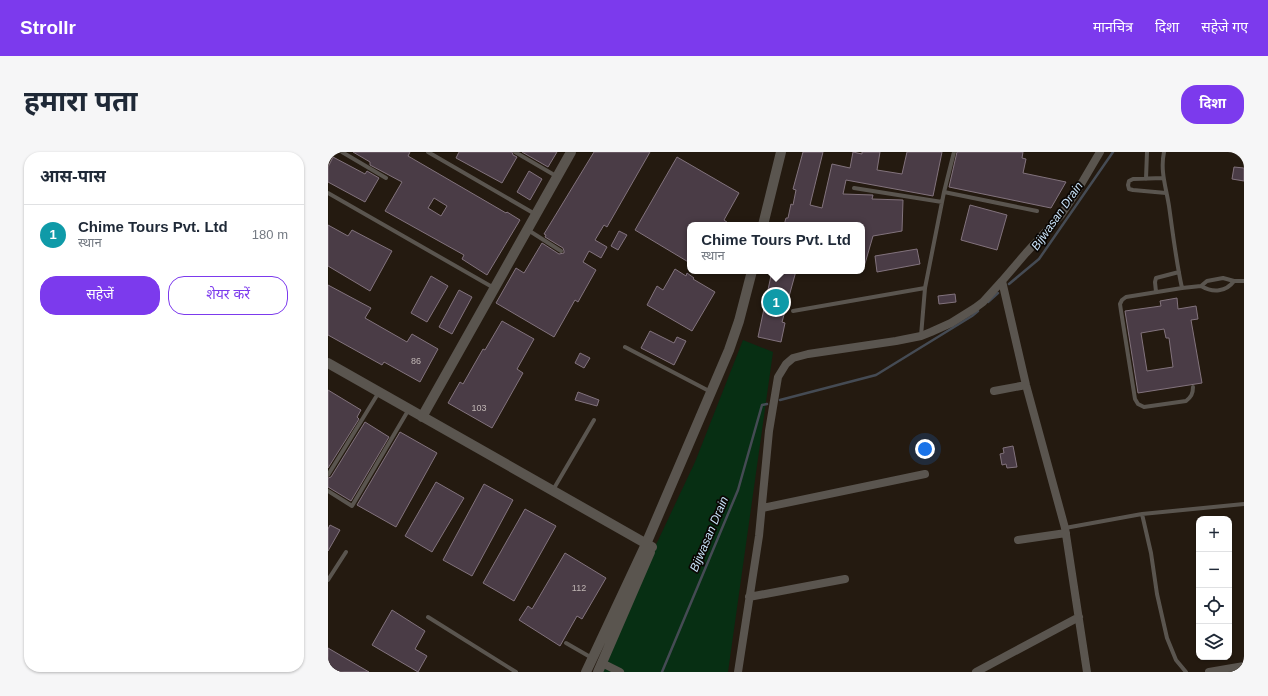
<!DOCTYPE html>
<html lang="hi">
<head>
<meta charset="utf-8">
<style>
	:root { --surface:#fff; --page:#f6f6f7; --text:#1f2937; --muted:#747a83; --line:#e0e1e3; --accent:#7c3aed }
	body { margin:0; font-family:Arial,"Noto Sans Devanagari",sans-serif; background:var(--page); color:var(--text) }
	.controls { position:absolute; right:12px; bottom:12px; display:grid; overflow:hidden; border-radius:8px; box-shadow:0 1px 3px #0004 }
	.controls button { width:36px; height:36px; display:grid; place-items:center; padding:0; border:0; border-bottom:1px solid var(--line); background:var(--surface); color:var(--text); font:20px sans-serif }
	.you { position:absolute; left:597px; top:297px; width:14px; height:14px; margin:-10px; border:3px solid #fff; border-radius:50%; background:#1a73e8; box-shadow:0 0 0 6px #1a73e833 }
	.badge { display:grid; place-items:center; width:26px; height:26px; border-radius:50%; background:var(--accent); color:#fff; font-size:13px; font-weight:700 }
	.pin { position:absolute; translate:-50% -50%; border:2px solid #fff; box-shadow:0 1px 4px #0006 }
	.popup { position:absolute; left:359px; top:70px; width:178px; height:52px; box-sizing:border-box; display:grid; place-content:center; border-radius:8px; background:var(--surface); filter:drop-shadow(0 1px 3px #0005); font-size:13px; white-space:nowrap; color:var(--muted) }
	.popup b { font-size:15px; color:var(--text) }
	.popup::after { content:''; position:absolute; left:50%; top:100%; margin-left:-8px; border:8px solid transparent; border-top-color:var(--surface) }
	.list { margin:0; padding:0; list-style:none }
	h2 { display:flex; justify-content:space-between; align-items:center; height:52px; margin:0; padding:0 16px; font-size:17px }
	h2 small { font-size:13px; font-weight:400; color:var(--muted) }
	.list li { display:grid; grid-template-columns:26px 1fr auto; gap:12px; align-items:center; box-sizing:border-box; height:60px; padding:0 16px; border-top:1px solid var(--line) }
	.list b { display:block; font-size:15px; white-space:nowrap }
	.list p { margin:0; font-size:13px; white-space:nowrap; color:var(--muted) }
	.list em { font-size:13px; font-style:normal; color:var(--muted) }
	.actions { display:flex; gap:8px; padding:12px 16px }
	.actions a { flex:1; padding:9px 0; border:1px solid var(--accent); border-radius:16px; text-align:center; font-size:14px; color:var(--accent) }
	.actions .main { background:var(--accent); color:#fff }
	.icon { flex:none; width:22px; height:22px; fill:none; stroke:currentColor; stroke-width:2; stroke-linecap:round; stroke-linejoin:round }
	.map { position:relative; flex:none; width:916px; height:520px; overflow:hidden; border-radius:16px }
	header { display:flex; align-items:center; gap:24px; box-sizing:border-box; height:56px; padding:0 20px; background:var(--accent); color:#fff }
	header strong { font-size:19px }
	nav { display:flex; gap:22px; margin-inline-start:auto; font-size:14px }
	.intro { display:flex; align-items:center; justify-content:space-between; box-sizing:border-box; height:96px; padding:0 24px }
	h1 { margin:0; font-size:28px }
	.button { padding:10px 18px; border-radius:16px; background:var(--accent); color:#fff; font-size:14px; font-weight:700 }
	main { display:flex; gap:24px; padding:0 24px }
	aside { flex:1; background:var(--surface); border-radius:16px; box-shadow:0 1px 3px #0004 }
	.map>svg:first-child { display:block }
	.green { fill:#072f13 }
	.lines { fill:none; stroke-linecap:round; stroke-linejoin:round }
	.stream { stroke:#454b54; stroke-width:2.5 }
	.building { fill:#4a3c46; stroke:#82737d; fill-rule:evenodd }
	.service { stroke:#5a554f; stroke-width:4 }
	.minor { stroke:#5a554f; stroke-width:8 }
	.tertiary { stroke:#5a554f; stroke-width:10 }
	.labels { text-anchor:middle; stroke-width:3.5; stroke-linejoin:round; paint-order:stroke }
	.number-label { font-size:9px; fill:#c0b6b4 }
	.water-label { font-size:12px; font-style:italic; fill:#c8e2f8; stroke:#0a0603 }
</style>
</head>
<body>
<header>
<strong>Strollr</strong>
<nav><a>मानचित्र</a><a>दिशा</a><a>सहेजे गए</a></nav>
</header>
<div class="intro"><h1>हमारा पता</h1><a class="button">दिशा</a></div>
<main>
<aside>
<h2>आस-पास<small></small></h2>
<ul class="list">
<li><span class="badge" style="background:#0f9aa8">1</span><div><b>Chime Tours Pvt. Ltd</b><p>स्थान</p></div><em>180 m</em></li>
</ul>
<div class="actions"><a class="main">सहेजें</a><a>शेयर करें</a></div>
</aside>
<div class="map">
<svg width="916" height="520" viewBox="0 0 916 520">
	<rect width="100%" height="100%" fill="#241a10"/>
	<path class="green" d="M415,188L445,200L400,520H268L367,310Z"/>
	<g class="lines">
		<path class="stream" d="M681,132L711,107L785,0
			M660,150L670,141
			M452,248L548,223L644,164L650,159
			M334,520L410,338L434,253L439,252"/>
	</g>
	<path class="building" d="M25,0H82L80,4L178,61L179,60L192,68L159,123L134,107L136,103L57,59L74,30L42,13V10ZM106,46L119,54L113,64L100,56Z
		M131,0H184L185,3L189,5L174,31L128,6Z
		M194,0H229L220,15Z
		M266,0H322L279,75L276,73L267,88L279,95L273,106L261,99L255,110L268,118L250,150L247,148L226,185L168,151L188,116L196,121L214,91L231,102L236,101V99L235,96L217,85L218,83L216,82Z
		M475,0H495L482,53L494,56L504,12L522,16L525,0L534,2V0H552L549,18L574,22L579,0H614L605,44L518,28L515,42L545,43L544,47L575,48L574,79L545,84L536,115H534V73H456L458,66H460L463,52L465,53L468,38L465,37Z
		M629,0H695L694,6L698,7L695,21L738,30L723,56L621,35Z
		M5,5L37,22L39,19L51,26L37,50L0,30V15Z
		M349,5L411,41L396,68L403,73H362V111L307,78Z
		M906,15L916,16V29L904,27Z
		M201,19L214,27L202,48L189,40Z
		M642,53L679,63L669,98L633,88Z
		M0,73L20,84L24,78L64,99L42,139L0,114Z
		M291,79L299,83L290,98L283,94Z
		M589,97L592,112L549,120L547,104Z
		M347,117L358,124L359,121L366,126L365,127L387,140L364,179L319,153L329,134L335,138Z
		M444,119H468L454,170L457,171L453,190L430,185Z
		M103,124L120,134L99,170L83,161Z
		M0,133L43,156L37,166L79,190L84,182L110,197L92,230L56,210L54,213L0,183Z
		M131,138L144,145L124,182L111,175Z
		M627,142L628,150L611,152L610,144Z
		M849,146L850,157L868,154L870,167L863,168L874,231L810,241L797,159L833,154L832,149ZM836,177L838,186H841L845,215L819,219L813,181Z
		M174,169L206,187L189,217L195,221L164,276L120,251L132,230L135,232L155,197L157,198Z
		M322,179L346,191L349,185L358,189L346,213L313,196Z
		M252,201L262,206L256,216L247,211Z
		M0,238L33,258L29,265L31,267L0,316Z
		M250,240L271,248L269,254L247,248Z
		M37,270L61,285L23,349L0,335V326L3,325Z
		M72,280L109,301L68,375L29,353Z
		M685,294L689,315L679,316L678,312L674,313L672,302L676,301L675,296Z
		M108,330L136,346L104,400L77,384Z
		M156,332L185,348L144,424L115,408Z
		M197,357L228,374L186,449L155,431Z
		M2,373L12,378L0,399V377Z
		M237,401L278,426L254,467L249,464L232,494L191,468L200,454L204,457Z
		M64,458L97,479L87,497L99,504L90,520L44,493Z
		M0,496L41,520H0Z"/>
	<g class="lines">
		<path class="service" d="M14,0L58,26
			M100,0L207,62
			M187,0L228,24
			M836,0C832,19 838,35 841,54C845,82 848,109 854,136L873,134L879,129L895,126L906,129H916
			M835,26L805,27L801,29L800,33L801,37L805,38L838,41
			M818,27L819,0
			M526,36L614,50
			M616,40L709,59
			M0,41L166,136
			M200,78L233,99
			M873,134C885,141 898,140 906,129
			M854,136L798,145L794,148L792,152L793,159L807,247L810,252L816,255L858,249C863,245 865,242 865,235
			M828,140L827,130L828,126L851,120
			M465,159L597,136
			M593,184L597,136L616,40L626,0
			M297,195L383,240
			M0,323L51,240
			M225,338L266,268
			M0,339L24,354L81,257
			M814,362L823,401L829,442L839,486L848,508L858,520
			M737,376L814,362L916,352
			M0,428L18,400
			M100,465L188,520
			M238,491L264,506"/>
		<path class="minor" d="M666,239L698,233
			M434,356L597,322
			M690,388L738,381
			M421,445L517,427
			M274,511L292,520
			M410,520L431,384L441,279L450,225L458,212L465,206L480,202L568,189L593,184L603,180L623,171L647,156L655,150L674,129
			M648,520L751,465
			M759,520L737,376L698,233L674,129L698,101L733,63L749,39L772,0
			M881,520L916,514"/>
		<path class="tertiary" d="M435,73L453,0
			M0,211L324,395
			M94,265L243,0
			M258,520L318,392L401,198L411,169L424,119
			M270,520L322,400"/>
	</g>
	<g class="labels">
		<g class="number-label">
			<text x="88" y="212">86</text>
			<text x="151" y="259">103</text>
			<text x="251" y="439">112</text>
		</g>
		<g class="water-label">
			<text transform="translate(729 64) rotate(-55)" y="4">Bijwasan Drain</text>
			<text transform="translate(381 382) rotate(-67)" y="4">Bijwasan Drain</text>
		</g>
	</g>
</svg>
<div class="controls">
<button>+</button>
<button>−</button>
<button><svg class="icon" aria-label="locate" viewBox="0 0 24 24"><circle cx="12" cy="12" r="6"/><path d="M12 2v4M12 18v4M2 12h4M18 12h4"/></svg></button>
<button><svg class="icon" aria-label="layers" viewBox="0 0 24 24"><path d="M12 4l9 5-9 5-9-5zM3 14l9 5 9-5"/></svg></button>
</div>
<div class="you"></div>
<div class="pin badge" style="left:448px;top:150px;background:#0f9aa8">1</div>
<div class="popup"><b>Chime Tours Pvt. Ltd</b>स्थान</div>
</div>
</main>
</body>
</html>
